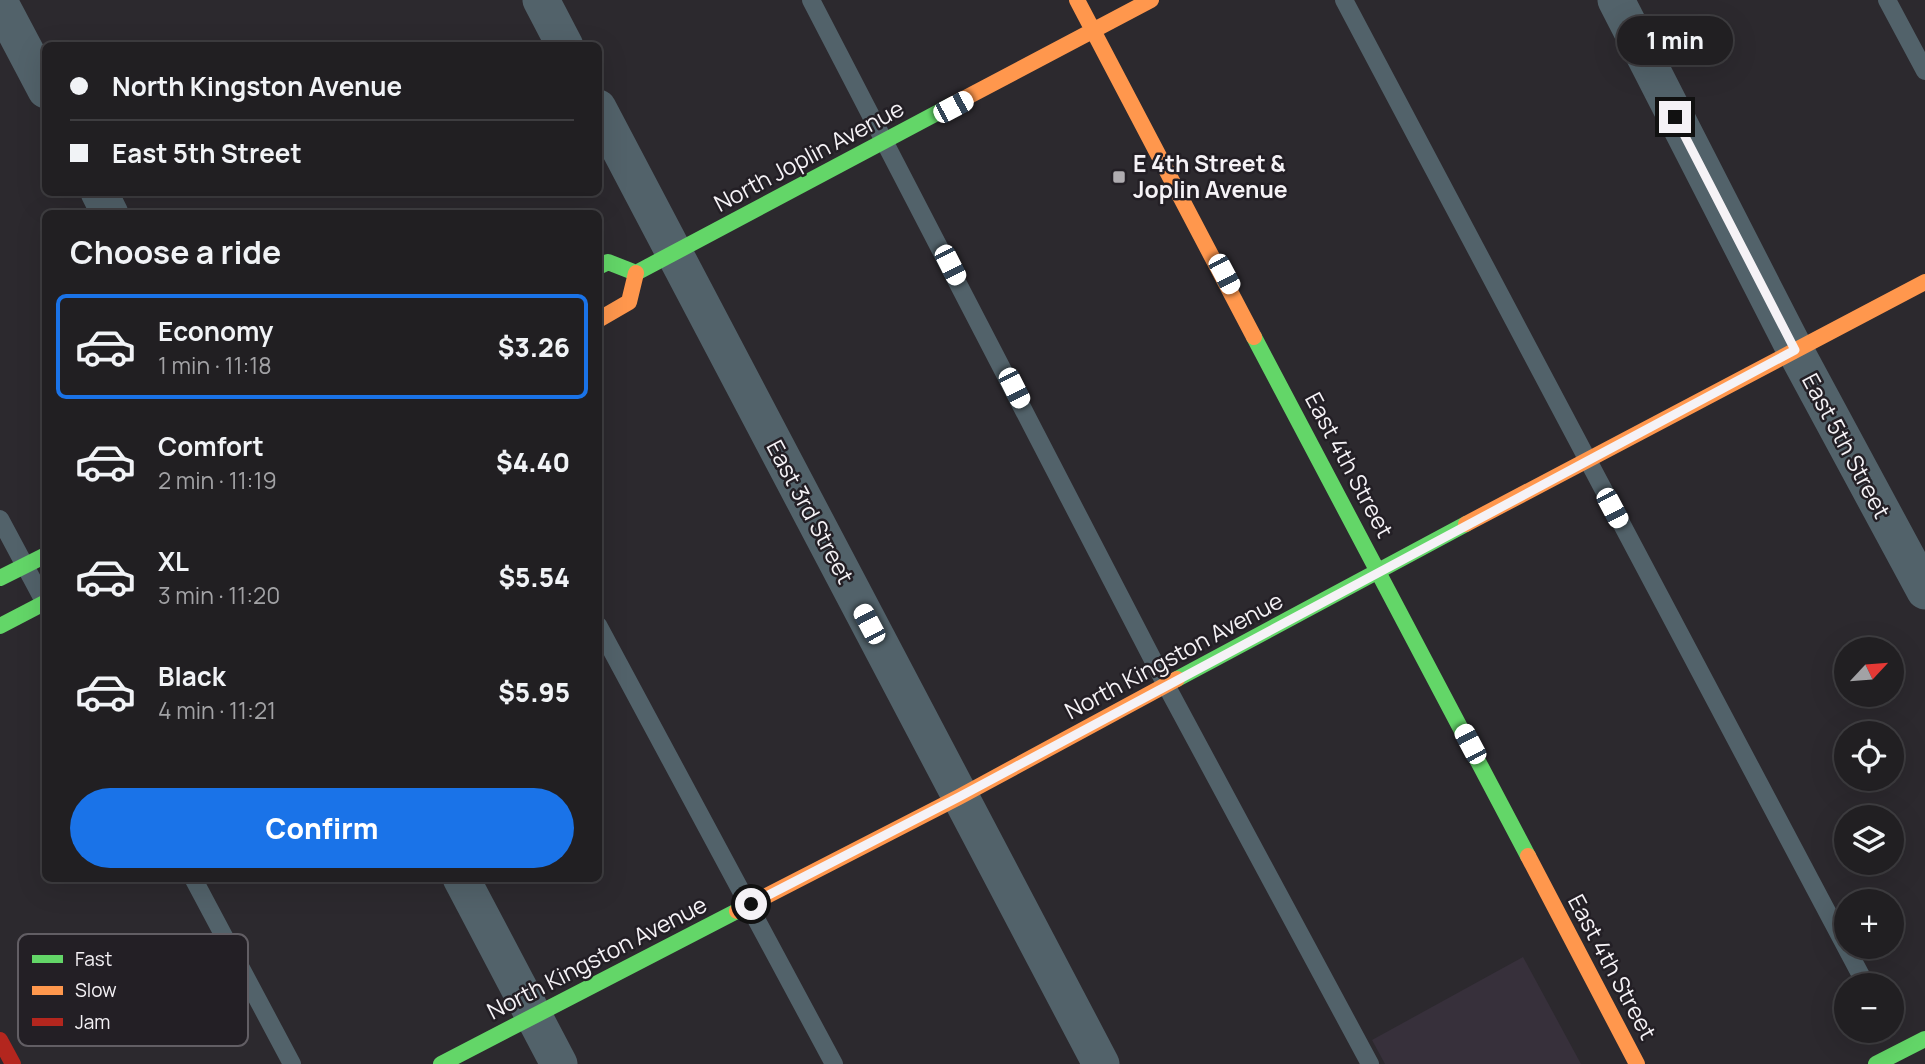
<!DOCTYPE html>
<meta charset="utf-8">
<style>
:root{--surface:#211f22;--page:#29272a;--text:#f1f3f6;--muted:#a2a2a5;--line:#3e3d40;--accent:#1a73e8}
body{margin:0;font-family:Manrope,sans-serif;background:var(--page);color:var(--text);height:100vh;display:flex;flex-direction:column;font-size:26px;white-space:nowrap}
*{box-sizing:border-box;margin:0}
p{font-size:23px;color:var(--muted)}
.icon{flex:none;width:38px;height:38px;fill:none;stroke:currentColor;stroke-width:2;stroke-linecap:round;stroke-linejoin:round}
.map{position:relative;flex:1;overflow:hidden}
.side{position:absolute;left:42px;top:210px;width:560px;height:672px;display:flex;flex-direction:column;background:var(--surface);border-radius:10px;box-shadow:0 7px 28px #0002,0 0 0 2px var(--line)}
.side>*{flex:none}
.guide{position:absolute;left:42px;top:42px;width:560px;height:154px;border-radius:10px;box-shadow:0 7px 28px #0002,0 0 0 2px var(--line);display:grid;align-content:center;height:154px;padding:0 28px;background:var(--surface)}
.needle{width:46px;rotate:64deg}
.buttons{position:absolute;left:1834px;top:637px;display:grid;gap:14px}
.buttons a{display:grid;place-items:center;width:70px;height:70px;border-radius:50%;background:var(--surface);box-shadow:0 7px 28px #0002,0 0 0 2px var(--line);font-size:35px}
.end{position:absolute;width:32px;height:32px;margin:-16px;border:9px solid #f5f2f6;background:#111;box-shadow:0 0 0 4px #111}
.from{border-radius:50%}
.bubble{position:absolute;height:49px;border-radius:24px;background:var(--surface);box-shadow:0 7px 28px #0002,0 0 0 2px var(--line);font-size:23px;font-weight:800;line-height:49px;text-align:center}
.car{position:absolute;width:21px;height:42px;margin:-21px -10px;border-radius:9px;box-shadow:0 0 5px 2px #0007;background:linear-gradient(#fff 24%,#345 0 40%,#fff 0 76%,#345 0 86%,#fff 0)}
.guide b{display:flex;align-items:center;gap:24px;height:66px;font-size:26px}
.guide b+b{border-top:2px solid var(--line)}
.guide i{width:18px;height:18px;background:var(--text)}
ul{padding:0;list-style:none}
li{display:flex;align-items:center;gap:21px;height:105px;margin:0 14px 10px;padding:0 14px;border:4px solid transparent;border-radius:10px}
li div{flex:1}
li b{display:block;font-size:26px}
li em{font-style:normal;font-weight:800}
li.on{border-color:var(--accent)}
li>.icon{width:63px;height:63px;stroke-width:1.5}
h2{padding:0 28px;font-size:32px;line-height:84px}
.cta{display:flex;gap:14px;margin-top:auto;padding:14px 28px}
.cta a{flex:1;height:80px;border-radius:42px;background:var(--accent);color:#fff;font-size:28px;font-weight:800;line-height:80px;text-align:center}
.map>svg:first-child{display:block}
</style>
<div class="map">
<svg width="1925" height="1064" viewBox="0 0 1925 1064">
<rect width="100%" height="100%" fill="#2c292e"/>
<path fill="#37303b" d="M1523,957L1581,1064H1385L1372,1040Z"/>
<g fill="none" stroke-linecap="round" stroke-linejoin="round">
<path stroke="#52626a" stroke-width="18" d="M811,0L1166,685L1370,1064
M1344,0L1866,985
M1887,0L1925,71
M0,519L46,605
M598,625L834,1064
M193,878L292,1064"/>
<path stroke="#52626a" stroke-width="37" d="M541,0L565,46
M1616,0L1795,350L1925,591
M0,3L46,90
M598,108L1101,1064
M99,192L110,214
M461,878L559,1064"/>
<path stroke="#63d668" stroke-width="16" d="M598,267L608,262L636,273
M636,273L952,105
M1254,337L1528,856
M0,578L46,555
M0,626L46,602
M1177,679L1466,524
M441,1064L737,911
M1876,1064L1925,1039"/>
<path stroke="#ff974d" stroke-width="16" d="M1077,0L1254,337
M952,105L1151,0
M598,320L629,302L636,273
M1466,524L1925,282
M1528,856L1637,1064
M737,911L959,797L1177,679"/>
<path stroke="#b3261e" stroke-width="16" d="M0,1040L13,1064"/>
</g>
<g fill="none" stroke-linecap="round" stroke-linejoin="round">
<path stroke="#f5f2f6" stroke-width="9" d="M751,904L959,797L1795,350L1675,117"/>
</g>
<rect fill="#afacb0" stroke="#231f25" stroke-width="2.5" x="1112" y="170" width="14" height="14" rx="3.5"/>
<g text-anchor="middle" stroke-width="5" stroke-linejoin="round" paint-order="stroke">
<g font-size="23" fill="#f5f2f6" stroke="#231f25">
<text transform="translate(809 156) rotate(-28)" y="8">North Joplin Avenue</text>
<text transform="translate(1846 446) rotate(62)" y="8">East 5th Street</text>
<text transform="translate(1349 465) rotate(62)" y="8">East 4th Street</text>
<text transform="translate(810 512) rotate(62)" y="8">East 3rd Street</text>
<text transform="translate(1174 656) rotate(-28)" y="8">North Kingston Avenue</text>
<text transform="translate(597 958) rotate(-27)" y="8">North Kingston Avenue</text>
<text transform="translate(1612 967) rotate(62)" y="8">East 4th Street</text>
</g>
<g font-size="23" font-weight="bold" fill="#f5f2f6" stroke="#231f25" text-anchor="start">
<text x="1133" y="172">E 4th Street &amp;<tspan x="1133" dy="26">Joplin Avenue</tspan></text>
</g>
</g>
<rect x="18" y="934" width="230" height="112" rx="10" fill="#231f25" stroke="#625e64" stroke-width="2"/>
<rect x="32" y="955" width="31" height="8" fill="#63d668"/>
<rect x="32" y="986" width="31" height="9" fill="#ff974d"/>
<rect x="32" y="1018" width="31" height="8" fill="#b3261e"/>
<g font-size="19" fill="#f5f2f6">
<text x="75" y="966">Fast</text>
<text x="75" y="997">Slow</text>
<text x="75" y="1029">Jam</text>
</g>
</svg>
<div class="buttons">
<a><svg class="needle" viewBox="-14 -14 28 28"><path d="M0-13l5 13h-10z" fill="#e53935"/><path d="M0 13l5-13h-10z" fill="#a2a2a5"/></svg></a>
<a><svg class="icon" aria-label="locate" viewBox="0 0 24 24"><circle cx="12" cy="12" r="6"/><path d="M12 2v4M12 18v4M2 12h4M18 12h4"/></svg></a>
<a><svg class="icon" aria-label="layers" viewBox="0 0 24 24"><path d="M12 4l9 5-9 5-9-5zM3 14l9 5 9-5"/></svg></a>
<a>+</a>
<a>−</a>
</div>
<i class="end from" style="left:751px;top:904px"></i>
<i class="end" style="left:1675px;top:117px"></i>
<div class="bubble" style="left:1617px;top:16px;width:116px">1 min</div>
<i class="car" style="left:953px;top:107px;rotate:62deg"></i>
<i class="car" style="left:950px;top:265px;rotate:153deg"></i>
<i class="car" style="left:1224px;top:274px;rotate:152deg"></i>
<i class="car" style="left:1014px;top:388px;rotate:153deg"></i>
<i class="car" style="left:1612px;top:508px;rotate:152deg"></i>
<i class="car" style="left:869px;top:624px;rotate:332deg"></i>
<i class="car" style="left:1470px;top:744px;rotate:332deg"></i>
<div class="guide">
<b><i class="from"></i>North Kingston Avenue</b>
<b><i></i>East 5th Street</b>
</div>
<section class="side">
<h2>Choose a ride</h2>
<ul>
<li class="on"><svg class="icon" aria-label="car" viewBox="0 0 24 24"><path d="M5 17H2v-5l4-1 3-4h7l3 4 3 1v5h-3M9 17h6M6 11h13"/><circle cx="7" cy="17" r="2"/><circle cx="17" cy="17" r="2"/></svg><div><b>Economy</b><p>1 min · 11:18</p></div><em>$3.26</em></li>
<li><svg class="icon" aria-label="car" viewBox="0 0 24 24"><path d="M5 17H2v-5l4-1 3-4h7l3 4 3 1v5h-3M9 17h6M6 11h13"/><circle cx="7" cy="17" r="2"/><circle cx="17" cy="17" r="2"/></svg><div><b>Comfort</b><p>2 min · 11:19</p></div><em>$4.40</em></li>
<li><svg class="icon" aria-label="car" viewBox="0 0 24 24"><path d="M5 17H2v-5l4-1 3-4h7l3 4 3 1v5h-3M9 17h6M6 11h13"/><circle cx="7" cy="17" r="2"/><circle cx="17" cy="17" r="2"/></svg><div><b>XL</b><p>3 min · 11:20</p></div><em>$5.54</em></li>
<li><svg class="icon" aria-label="car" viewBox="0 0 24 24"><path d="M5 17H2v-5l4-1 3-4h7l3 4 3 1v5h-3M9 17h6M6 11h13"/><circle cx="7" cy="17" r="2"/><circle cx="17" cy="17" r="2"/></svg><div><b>Black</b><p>4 min · 11:21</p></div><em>$5.95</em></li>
</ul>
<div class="cta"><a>Confirm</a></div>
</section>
</div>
